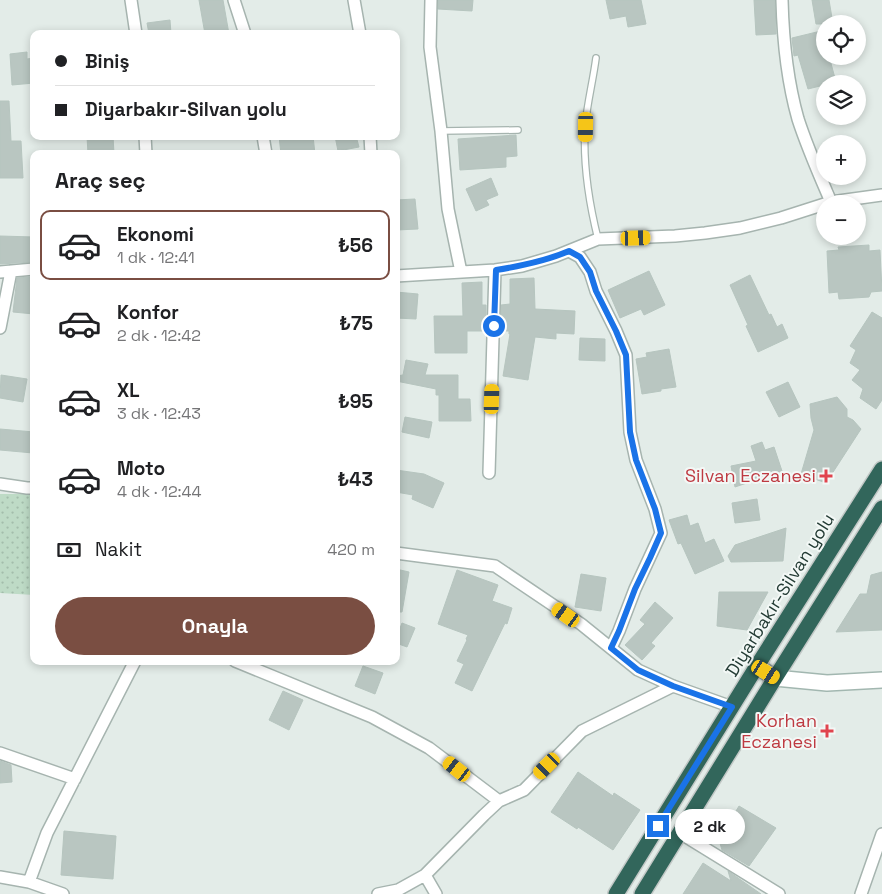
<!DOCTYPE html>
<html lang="tr">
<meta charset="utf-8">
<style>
:root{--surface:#fff;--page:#f6f6f6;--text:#202124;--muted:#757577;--line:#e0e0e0;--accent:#7a4e42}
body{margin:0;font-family:"Space Grotesk",sans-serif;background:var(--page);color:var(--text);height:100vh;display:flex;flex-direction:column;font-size:19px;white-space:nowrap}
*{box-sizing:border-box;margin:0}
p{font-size:16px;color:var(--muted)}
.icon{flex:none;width:28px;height:28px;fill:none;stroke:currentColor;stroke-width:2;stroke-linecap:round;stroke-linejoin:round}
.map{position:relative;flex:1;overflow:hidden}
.side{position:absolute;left:30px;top:150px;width:370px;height:515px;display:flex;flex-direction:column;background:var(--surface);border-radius:10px;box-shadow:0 2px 8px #0003}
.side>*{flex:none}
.top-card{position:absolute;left:30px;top:30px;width:370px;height:110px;border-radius:10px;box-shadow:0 2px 8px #0003;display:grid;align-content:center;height:110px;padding:0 25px;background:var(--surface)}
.fabs{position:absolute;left:816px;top:15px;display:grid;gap:10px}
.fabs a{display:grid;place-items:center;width:50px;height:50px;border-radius:50%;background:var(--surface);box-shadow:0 2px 8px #0003;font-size:25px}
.end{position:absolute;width:22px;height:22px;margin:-11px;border:6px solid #1a73e8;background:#fff;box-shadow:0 0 0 2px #fff}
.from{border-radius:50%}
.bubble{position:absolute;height:35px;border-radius:18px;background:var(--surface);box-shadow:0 2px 8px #0003;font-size:16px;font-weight:600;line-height:35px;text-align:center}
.car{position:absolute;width:15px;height:30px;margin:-15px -8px;border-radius:6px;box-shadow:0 0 4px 1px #0007;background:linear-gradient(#f5c518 24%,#345 0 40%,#f5c518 0 76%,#345 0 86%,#f5c518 0)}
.top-card b{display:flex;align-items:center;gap:18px;height:48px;font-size:19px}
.top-card b+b{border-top:1px solid var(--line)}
.top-card i{width:12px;height:12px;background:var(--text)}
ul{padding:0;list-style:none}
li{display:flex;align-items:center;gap:15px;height:70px;margin:0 10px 8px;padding:0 15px;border:2px solid transparent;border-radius:10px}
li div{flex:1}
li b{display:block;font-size:19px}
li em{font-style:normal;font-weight:600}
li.selected{border-color:var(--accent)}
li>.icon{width:45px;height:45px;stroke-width:1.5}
h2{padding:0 25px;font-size:22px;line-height:60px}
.pay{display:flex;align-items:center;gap:12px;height:55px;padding:0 25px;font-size:19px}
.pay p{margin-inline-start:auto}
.cta{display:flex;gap:10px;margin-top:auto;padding:10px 25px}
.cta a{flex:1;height:58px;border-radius:30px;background:var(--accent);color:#fff;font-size:20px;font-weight:600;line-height:58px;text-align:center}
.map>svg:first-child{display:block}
</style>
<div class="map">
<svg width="882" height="894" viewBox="0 0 882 894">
<defs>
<pattern id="park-dots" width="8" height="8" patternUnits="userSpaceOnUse" patternTransform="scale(1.25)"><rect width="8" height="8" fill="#bedbc6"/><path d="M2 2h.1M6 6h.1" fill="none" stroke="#a3bdab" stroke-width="1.8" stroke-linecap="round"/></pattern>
</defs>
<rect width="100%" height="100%" fill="#e3ece8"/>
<path fill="url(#park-dots)" d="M0,494H34V595L0,593Z"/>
<path fill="#b9c6c1" stroke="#b6c5bf" d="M199,0H223L229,34H205Z
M438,0H473L472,11L438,9Z
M606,0H641L646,24L628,27L626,16L610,19Z
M754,0H775L776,34L756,35Z
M812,0H829L833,24H816Z
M170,20L171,34H149L147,23Z
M825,30V56H829L836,82L808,89L798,55L794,56L792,38Z
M27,52V59L34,58V83L12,85L10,54Z
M0,101H9L11,141H21L23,178H0Z
M516,135L517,156L506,157V167L460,170L458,139Z
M87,136H113L114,154H88Z
M279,136H313L315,154H281Z
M335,136H356L359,147L338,151Z
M491,178L498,195L486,200L489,205L476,211L466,189Z
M415,199L418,229L396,230V200Z
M0,236L34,237V260H31V262L0,264Z
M869,245V251L880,250L882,291L871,292L869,297L839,299L838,292L829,293L827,251L839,250L838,247Z
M649,271L665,305L644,315L641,309L620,318L608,290Z
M750,275L769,315L771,314L777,327L782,324L788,338L758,352L746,326L748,325L730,285Z
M30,277V282H34V314L13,312L17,278Z
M534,278L535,309L575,311L574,334L556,333V339L535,337L528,380L503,376L510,334H509V331H501V305L510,304V279Z
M482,282V305H486V331H467V353H435L434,316H463L462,283Z
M396,292L418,294L416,319L396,318Z
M872,312L882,318V400L876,409L860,398L863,389L852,380L860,370L850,363L856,350L850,346Z
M580,338L605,339V361L579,360Z
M669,349L676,387L661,389V391L642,394L636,359L647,357L646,353Z
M406,360L428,364L425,375H458V399H470L471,421H439V395H436V389L396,381V376L403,375Z
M1,375L27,379L23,402L0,398Z
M788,382L800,407L779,417L766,392Z
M837,397L847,409V417L853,420L861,429L826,483L801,474L814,430L811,418L810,404Z
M405,417L432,422L429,438L402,432Z
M0,429L34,432L33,453L0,450Z
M762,442L765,450L774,447L782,471L735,487L731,466L756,461L751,446Z
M396,470L424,474L444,483L433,508L412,499L413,495L396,492Z
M757,499L760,520L735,523L732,503Z
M687,515L690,526L698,523L705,543L714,539L724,561L695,574L681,543L678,544L669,520Z
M786,528L783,561L731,562L728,556L735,545Z
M396,569L409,572L402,612H396Z
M457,570L498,585L492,601L512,608L507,624L505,623L472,691L455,683L464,664L457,661L467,640L466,639L468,635L438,624Z
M882,572V630L836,632L860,594H867L871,575Z
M581,574L606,578L601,611L575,607Z
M719,592H768L747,630L717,626Z
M655,602L673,618L651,643L655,646L642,660L625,645L645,624L640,620Z
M402,623L415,628L407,647L396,643V639Z
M363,666L383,673L375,694L355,686Z
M283,691L303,700L289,730L269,720Z
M0,761L11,765L12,782L0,783Z
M578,772L613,796L614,793L640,810L613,850L578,827L577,829L551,812Z
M739,806L776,828L749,866L722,850L719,840Z
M64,831L116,836L113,879L61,875Z
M703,863L731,881L728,871L761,894H683Z"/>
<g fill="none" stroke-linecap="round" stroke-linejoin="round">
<g stroke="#a6b4af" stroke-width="8">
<path id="lane" d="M596,58C593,81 587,104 585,127C583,165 589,203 598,239
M441,131L518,130"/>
</g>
<g stroke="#a6b4af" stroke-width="14">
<path id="street" d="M131,0L136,34
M234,0L245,34
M354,0L360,34
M431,0L430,47L441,131L448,209L461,272
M782,0C783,40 787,80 798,119C807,147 819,174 831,202
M145,136L146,154
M263,136L266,154
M370,136L371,154
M569,251L580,257L590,272L596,291L616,331L626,355L630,432L636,460L655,509L661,533L635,589L619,631L611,648
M0,272L34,269
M396,276L495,270L522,266L556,256L598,239L675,236L705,233L740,228L781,218L831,202L882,195
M0,328L11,271
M489,473L495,270
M0,484L27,488H34
M396,553L495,566L581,624L638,670L673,686L732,707
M235,661L372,717L429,748L499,801
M0,753L75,779
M680,833L779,894
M425,875L436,894
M0,877L29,882L63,894
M29,882L47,833L135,661
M378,894L398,890L425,875L484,815L499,801L524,790L582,731L673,686
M861,894L882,834"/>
</g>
<g stroke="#a2b7b0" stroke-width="18">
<path id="secondary" d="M757,666L775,678L827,683L882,680"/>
</g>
<g stroke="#c2c8c6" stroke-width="18">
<path id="highway" d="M616,894L757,666L882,469
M642,894L775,678L882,508"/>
</g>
<use href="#lane" stroke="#fff" stroke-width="5.5"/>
<use href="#street" stroke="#fff" stroke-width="11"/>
<use href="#secondary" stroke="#fff" stroke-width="15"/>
<use href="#highway" stroke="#32665b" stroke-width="15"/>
</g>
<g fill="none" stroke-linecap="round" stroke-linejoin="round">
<path stroke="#1a73e8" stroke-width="6" d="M494,326L496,270C521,266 546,261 569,251L580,257L590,272L596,291L616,331L626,355L630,432L636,460L655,509L661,533L650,558L635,589L619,631L611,648L638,670L673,686L732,707L658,826"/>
</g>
<g fill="#e0444e" stroke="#f3f8f6" stroke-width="2">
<path d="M823.5 468.5h5v5h5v5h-5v5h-5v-5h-5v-5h5z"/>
<path d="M824.5 723.5h5v5h5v5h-5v5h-5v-5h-5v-5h5z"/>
</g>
<g text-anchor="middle" stroke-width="4" stroke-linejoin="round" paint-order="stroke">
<g font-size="18" fill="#be3a42" stroke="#f3f8f6" text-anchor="end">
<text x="816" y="482">Silvan Eczanesi</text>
<text x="817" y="727">Korhan<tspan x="817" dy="21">Eczanesi</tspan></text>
</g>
<g font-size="18" fill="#243c35" stroke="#f3f8f6">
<text transform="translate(780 595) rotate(-58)" y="6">Diyarbakır-Silvan yolu</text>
</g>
</g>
</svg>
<div class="fabs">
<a><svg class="icon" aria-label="locate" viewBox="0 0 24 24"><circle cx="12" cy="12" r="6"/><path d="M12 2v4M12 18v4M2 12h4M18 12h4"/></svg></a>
<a><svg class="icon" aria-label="layers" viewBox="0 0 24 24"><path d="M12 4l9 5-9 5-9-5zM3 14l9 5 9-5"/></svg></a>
<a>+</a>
<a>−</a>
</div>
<i class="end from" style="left:494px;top:326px"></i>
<i class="end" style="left:658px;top:826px"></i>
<div class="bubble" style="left:675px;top:809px;width:70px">2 dk</div>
<i class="car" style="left:586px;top:127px;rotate:181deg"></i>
<i class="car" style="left:636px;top:238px;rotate:88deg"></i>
<i class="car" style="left:492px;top:399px;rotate:2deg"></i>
<i class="car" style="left:566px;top:615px;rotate:305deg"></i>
<i class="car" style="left:766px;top:672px;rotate:122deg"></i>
<i class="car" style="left:547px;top:766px;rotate:225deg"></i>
<i class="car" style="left:457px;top:769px;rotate:308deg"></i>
<div class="top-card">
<b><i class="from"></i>Biniş</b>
<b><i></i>Diyarbakır-Silvan yolu</b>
</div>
<section class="side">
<h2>Araç seç</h2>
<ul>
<li class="selected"><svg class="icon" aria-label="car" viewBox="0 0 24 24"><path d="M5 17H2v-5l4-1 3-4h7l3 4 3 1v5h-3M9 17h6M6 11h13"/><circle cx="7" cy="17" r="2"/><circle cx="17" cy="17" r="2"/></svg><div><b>Ekonomi</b><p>1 dk · 12:41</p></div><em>₺56</em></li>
<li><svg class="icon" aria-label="car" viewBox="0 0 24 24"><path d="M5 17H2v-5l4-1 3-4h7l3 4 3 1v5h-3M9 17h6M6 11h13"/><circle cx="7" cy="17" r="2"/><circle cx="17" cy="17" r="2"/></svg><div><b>Konfor</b><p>2 dk · 12:42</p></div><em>₺75</em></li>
<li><svg class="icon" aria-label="car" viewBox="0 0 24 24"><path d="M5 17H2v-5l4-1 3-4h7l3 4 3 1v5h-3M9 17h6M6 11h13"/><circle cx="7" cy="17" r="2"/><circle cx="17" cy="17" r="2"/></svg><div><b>XL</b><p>3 dk · 12:43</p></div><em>₺95</em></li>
<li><svg class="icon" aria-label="car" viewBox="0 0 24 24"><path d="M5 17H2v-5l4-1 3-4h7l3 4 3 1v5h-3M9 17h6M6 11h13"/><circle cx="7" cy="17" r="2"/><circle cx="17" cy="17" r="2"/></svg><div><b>Moto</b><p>4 dk · 12:44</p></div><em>₺43</em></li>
</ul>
<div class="pay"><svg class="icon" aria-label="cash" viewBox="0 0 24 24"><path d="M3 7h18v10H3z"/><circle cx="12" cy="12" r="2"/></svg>Nakit<p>420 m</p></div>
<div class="cta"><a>Onayla</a></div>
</section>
</div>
